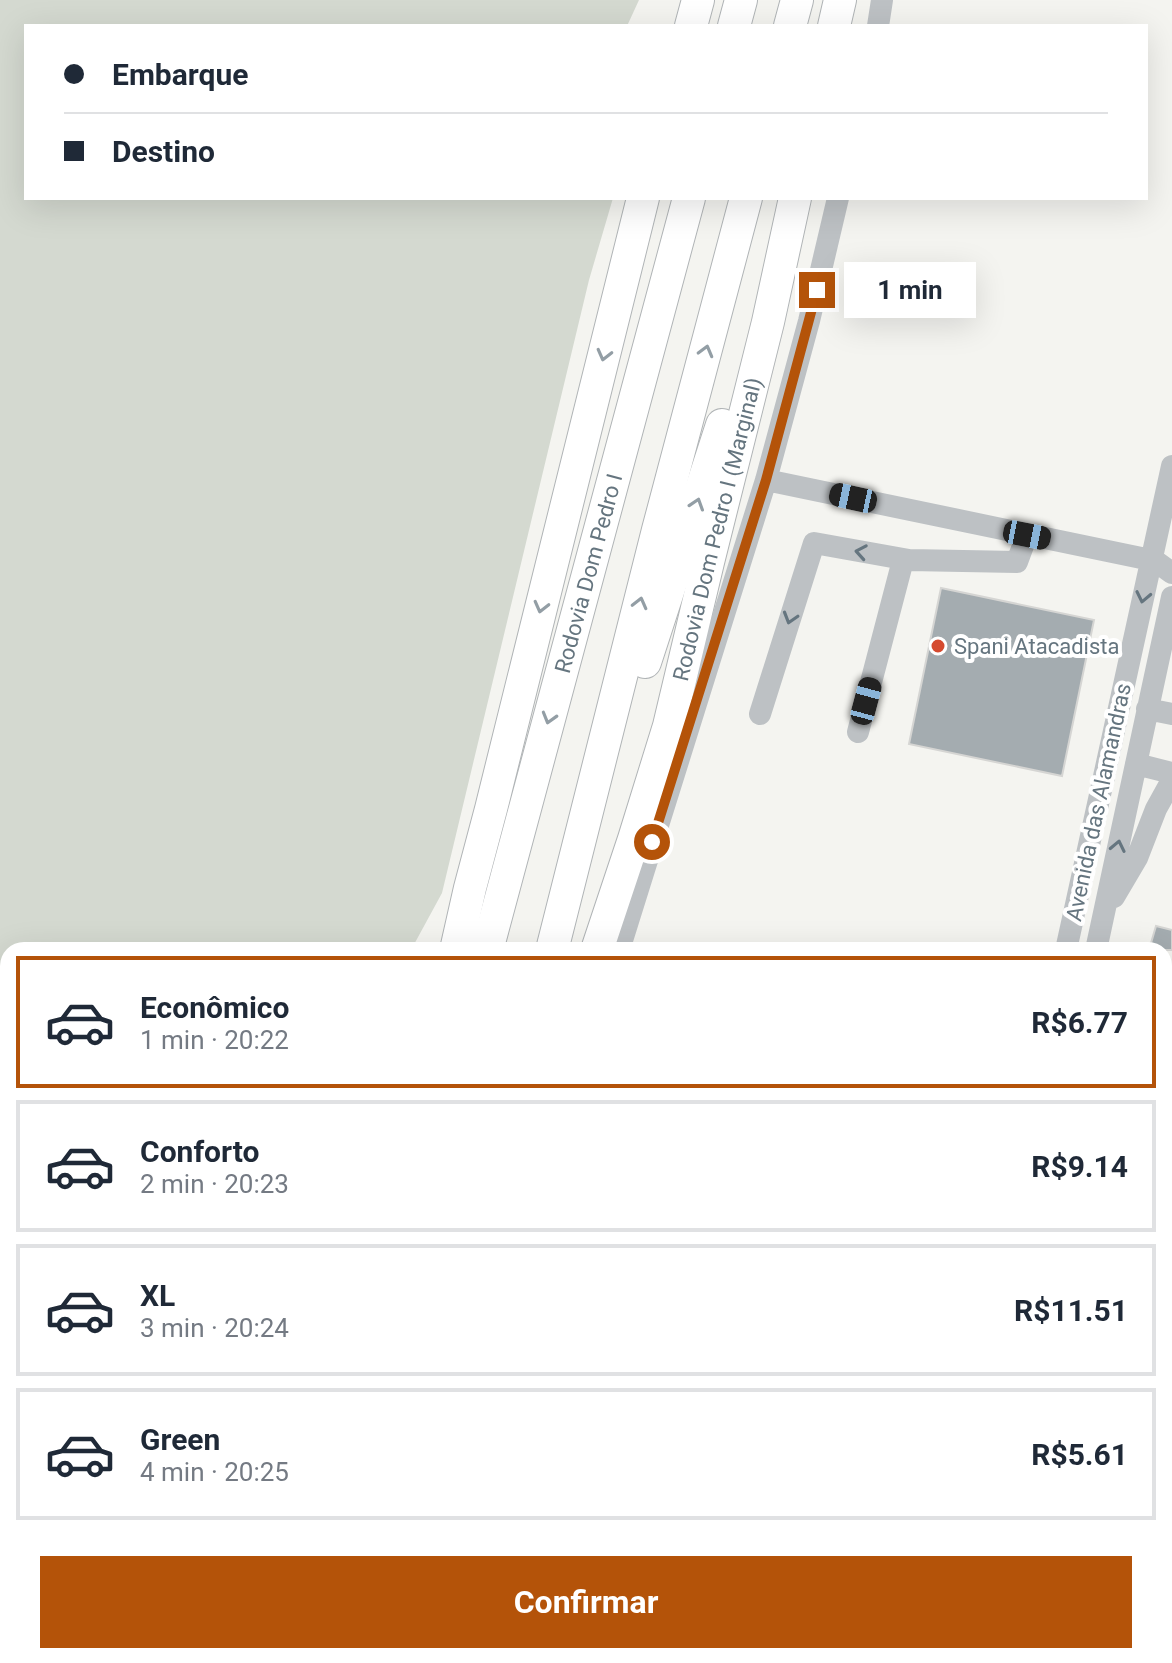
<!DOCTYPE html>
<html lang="pt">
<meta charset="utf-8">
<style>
:root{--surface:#fff;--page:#f2f2f3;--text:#1f2937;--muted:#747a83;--line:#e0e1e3;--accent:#b45309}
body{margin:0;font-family:Roboto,sans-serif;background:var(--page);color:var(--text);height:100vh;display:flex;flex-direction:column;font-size:30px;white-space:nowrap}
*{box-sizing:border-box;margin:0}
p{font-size:26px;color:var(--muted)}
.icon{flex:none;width:44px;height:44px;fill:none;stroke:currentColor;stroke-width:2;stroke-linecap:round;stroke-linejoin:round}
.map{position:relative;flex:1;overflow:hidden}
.sheet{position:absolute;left:0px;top:942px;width:1172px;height:722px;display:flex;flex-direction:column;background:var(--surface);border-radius:24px 24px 0 0;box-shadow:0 8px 32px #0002}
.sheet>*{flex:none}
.top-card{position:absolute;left:24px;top:24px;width:1124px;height:176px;border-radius:0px;box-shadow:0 8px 32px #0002;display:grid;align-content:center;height:176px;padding:0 40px;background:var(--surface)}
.end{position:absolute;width:36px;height:36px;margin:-18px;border:10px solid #b45309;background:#fff;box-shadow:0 0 0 4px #fff}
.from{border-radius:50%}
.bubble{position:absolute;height:56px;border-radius:0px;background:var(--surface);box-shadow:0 8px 32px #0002;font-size:26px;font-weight:700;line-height:56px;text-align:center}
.car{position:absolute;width:24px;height:48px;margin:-24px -12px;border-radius:10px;box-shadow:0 0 6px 2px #0007;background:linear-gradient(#222 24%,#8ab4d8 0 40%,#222 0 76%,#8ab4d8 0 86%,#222 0)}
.top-card b{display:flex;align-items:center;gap:28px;height:76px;font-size:30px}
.top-card b+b{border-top:2px solid var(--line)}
.top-card i{width:20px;height:20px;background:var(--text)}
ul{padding:14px 0 0;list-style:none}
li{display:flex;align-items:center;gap:24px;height:132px;margin:0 16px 12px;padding:0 24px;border:4px solid var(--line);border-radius:0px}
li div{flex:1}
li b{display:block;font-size:30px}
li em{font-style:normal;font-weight:700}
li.on{border-color:var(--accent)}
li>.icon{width:72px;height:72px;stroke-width:1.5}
.primary-button{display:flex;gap:16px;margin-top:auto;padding:16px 40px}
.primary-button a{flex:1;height:92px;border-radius:0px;background:var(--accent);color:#fff;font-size:32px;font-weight:700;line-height:92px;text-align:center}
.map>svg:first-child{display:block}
</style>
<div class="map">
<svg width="1172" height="1663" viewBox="0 0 1172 1663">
<rect width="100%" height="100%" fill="#f4f4f0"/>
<path fill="#d4d9d0" d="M0,0H639L627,26H26V198H613L589,280L442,893L411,950H8V1513L0,1508Z"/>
<path fill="#a4acb0" stroke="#d5d5d3" stroke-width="2" d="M941,588L1094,620L1062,776L909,744Z
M1156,926L1172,930V950H1149Z"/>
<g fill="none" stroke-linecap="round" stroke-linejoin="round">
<g stroke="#b0b4b6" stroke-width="34">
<g id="highway">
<path d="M691,26L698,0"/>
<path d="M734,26L741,0"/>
<path d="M790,26L797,0"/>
<path d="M834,26L840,0"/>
<path d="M645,662L722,425"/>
<path d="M456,950L470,888L491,809L643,198"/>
<path id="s1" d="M487,950L689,198"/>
<path d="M552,950L658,530L746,198"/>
<path id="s2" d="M597,950L634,839L669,726L708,562L768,322L795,198"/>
<path d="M227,1663L229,1656"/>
<path d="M259,1663L261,1656"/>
<path d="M301,1663L303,1656"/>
<path d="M355,1663L357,1656"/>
<path d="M394,1663L396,1656"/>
<path d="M431,1663L432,1656"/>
</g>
</g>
<path stroke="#bdc1c4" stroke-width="22" d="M878,26L882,0
M766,480L1151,560L1158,563L1172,573
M1147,709L1172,714
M760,714L814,543L909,560L1017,562L1027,535
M858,732L902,564L909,560
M1136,764L1172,773
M1114,897L1137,858L1156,809L1172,780
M619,950L766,480L809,321L838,198
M1066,950L1172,466
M1096,950L1172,597
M1164,1408L1172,1410
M1164,1581L1169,1570
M1164,1605L1172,1608
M462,1663L463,1656
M911,1663L913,1656
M940,1663L942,1656"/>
<use href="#highway" stroke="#fff" stroke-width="32"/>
</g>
<defs><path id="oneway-chevron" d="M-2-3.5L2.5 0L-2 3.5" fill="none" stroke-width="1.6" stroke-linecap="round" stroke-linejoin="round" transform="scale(2)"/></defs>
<g stroke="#939ea5">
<use href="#oneway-chevron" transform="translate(706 351) rotate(-75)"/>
<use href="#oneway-chevron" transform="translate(604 355) rotate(104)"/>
<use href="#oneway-chevron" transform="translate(697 504) rotate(-72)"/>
<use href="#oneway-chevron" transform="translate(640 603) rotate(-76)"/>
<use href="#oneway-chevron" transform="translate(541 607) rotate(104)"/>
<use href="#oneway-chevron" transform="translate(549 718) rotate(106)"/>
</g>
<g stroke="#65757f">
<use href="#oneway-chevron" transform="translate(861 552) rotate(-170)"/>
<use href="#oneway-chevron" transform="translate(1143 597) rotate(102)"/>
<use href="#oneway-chevron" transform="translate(790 618) rotate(107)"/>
<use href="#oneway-chevron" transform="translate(1118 846) rotate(-78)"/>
</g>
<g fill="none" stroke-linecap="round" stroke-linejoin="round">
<path stroke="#b45309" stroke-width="10" d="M652,842L766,480L817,290"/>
</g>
<circle fill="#d54a2f" stroke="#fff" stroke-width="3" cx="938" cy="646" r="8"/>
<g text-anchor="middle" stroke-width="8" stroke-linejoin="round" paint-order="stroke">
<g font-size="22" fill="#65757f" stroke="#fff">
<text dy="8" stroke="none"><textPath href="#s2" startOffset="438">Rodovia Dom Pedro I (Marginal)</textPath></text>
<text dy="8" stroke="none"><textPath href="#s1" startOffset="390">Rodovia Dom Pedro I</textPath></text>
<text transform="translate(1098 802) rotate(-78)" y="8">Avenida das Alamandras</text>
</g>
<g font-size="22" fill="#65757f" stroke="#fff" text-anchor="start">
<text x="954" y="654">Spani Atacadista</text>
</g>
</g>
</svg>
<i class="end from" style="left:652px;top:842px"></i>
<i class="end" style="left:817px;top:290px"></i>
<div class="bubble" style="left:844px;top:262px;width:132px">1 min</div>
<i class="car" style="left:853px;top:498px;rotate:282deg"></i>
<i class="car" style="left:1027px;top:535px;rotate:101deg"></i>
<i class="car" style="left:866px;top:701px;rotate:15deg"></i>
<div class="top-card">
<b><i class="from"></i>Embarque</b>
<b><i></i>Destino</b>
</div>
<section class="sheet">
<ul>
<li class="on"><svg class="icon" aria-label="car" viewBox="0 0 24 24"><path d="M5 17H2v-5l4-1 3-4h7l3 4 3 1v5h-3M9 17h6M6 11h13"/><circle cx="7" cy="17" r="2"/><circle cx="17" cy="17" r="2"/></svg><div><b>Econômico</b><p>1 min · 20:22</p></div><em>R$6.77</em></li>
<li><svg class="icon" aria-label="car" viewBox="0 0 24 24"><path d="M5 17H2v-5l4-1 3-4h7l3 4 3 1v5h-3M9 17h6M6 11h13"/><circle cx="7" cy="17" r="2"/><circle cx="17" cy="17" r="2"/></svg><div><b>Conforto</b><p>2 min · 20:23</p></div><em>R$9.14</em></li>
<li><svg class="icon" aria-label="car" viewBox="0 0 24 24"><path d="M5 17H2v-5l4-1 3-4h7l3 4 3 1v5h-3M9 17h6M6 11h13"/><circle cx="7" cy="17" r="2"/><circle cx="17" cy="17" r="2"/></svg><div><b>XL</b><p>3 min · 20:24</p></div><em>R$11.51</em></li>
<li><svg class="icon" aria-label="car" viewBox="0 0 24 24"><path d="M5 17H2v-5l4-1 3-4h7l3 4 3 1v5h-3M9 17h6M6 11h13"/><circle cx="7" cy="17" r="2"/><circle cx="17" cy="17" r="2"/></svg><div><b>Green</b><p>4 min · 20:25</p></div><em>R$5.61</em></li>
</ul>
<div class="primary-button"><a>Confirmar</a></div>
</section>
</div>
